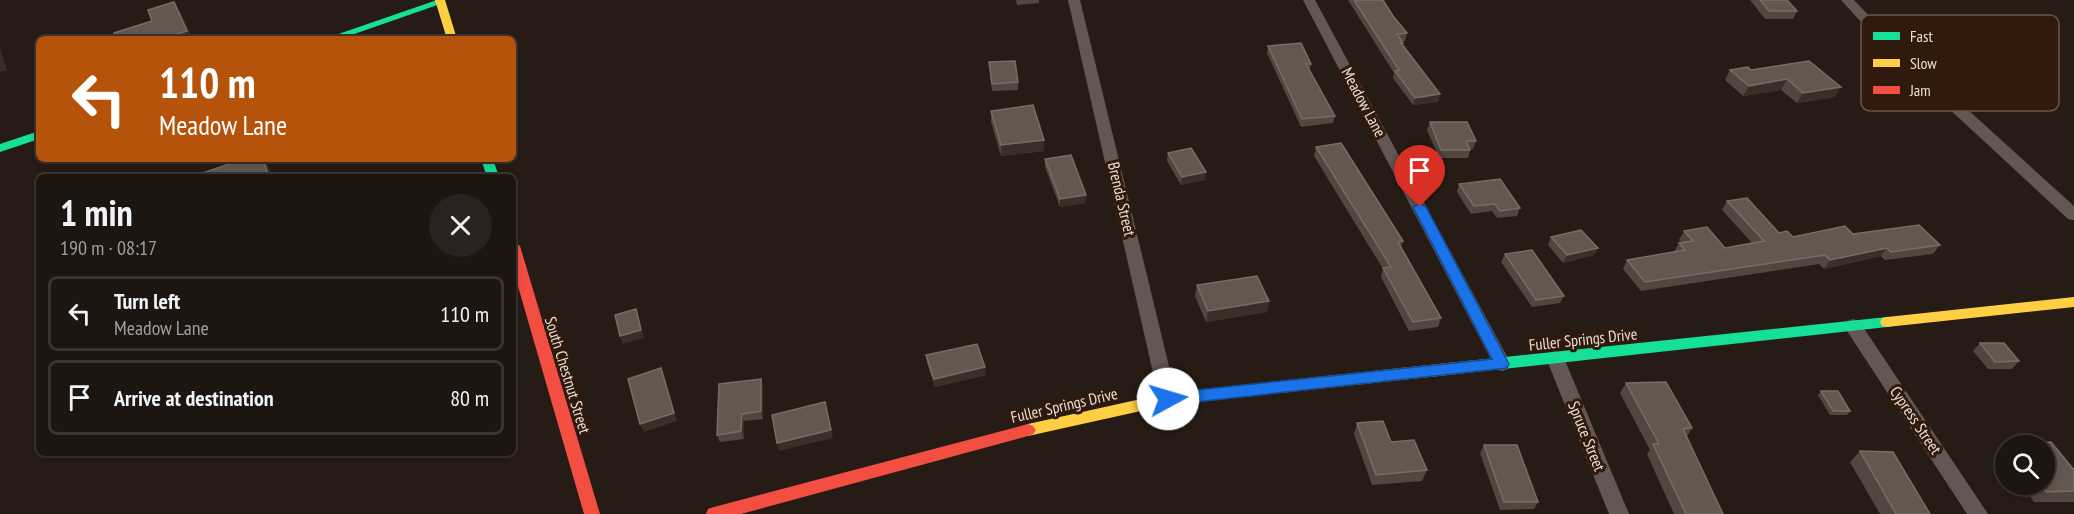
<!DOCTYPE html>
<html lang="en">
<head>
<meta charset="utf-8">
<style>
	body { margin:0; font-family:"PT Sans Narrow",sans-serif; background:#2a221e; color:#f1f3f6; height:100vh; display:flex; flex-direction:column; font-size:22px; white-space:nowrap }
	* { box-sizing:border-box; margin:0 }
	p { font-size:20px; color:#a09f9f }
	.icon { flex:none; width:33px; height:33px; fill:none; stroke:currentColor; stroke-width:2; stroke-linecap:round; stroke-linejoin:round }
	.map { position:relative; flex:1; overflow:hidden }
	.panel { position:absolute; left:36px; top:174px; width:480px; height:282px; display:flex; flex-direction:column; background:#1d1510; border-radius:9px; box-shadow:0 3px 9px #0003,0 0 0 2px #3b3430 }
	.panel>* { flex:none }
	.guide { position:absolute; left:36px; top:36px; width:480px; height:126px; border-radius:9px; box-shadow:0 3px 9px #0003,0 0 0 2px #3b3430; background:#b45309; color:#fff; overflow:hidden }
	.buttons { position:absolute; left:1995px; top:435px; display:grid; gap:12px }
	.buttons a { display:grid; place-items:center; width:60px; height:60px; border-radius:50%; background:#1d1510; box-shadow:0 3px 9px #0003,0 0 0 2px #3b3430; font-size:30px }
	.pin { position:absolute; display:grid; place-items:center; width:51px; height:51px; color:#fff; margin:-62px -26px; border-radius:50% 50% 50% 0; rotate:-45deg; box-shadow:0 0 6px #0007 }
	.pin .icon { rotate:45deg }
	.me { position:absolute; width:66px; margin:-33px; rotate:84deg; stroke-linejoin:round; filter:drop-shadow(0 0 4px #0008) }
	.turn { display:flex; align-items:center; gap:21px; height:126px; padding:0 24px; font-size:27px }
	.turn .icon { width:78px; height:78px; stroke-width:2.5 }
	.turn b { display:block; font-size:42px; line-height:51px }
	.round { display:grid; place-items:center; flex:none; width:63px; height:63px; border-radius:32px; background:#2a221e }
	.head { display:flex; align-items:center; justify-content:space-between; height:102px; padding:0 24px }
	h1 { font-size:36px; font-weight:700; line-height:45px }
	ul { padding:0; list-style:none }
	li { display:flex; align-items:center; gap:18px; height:75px; margin:0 12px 9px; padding:0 12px; border:3px solid #3b3430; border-radius:9px }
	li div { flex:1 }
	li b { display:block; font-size:22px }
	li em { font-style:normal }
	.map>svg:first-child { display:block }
</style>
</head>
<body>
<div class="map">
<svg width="2074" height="514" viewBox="0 0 2074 514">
	<rect width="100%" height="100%" fill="#271c15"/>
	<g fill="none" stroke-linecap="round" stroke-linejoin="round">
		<path fill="#635756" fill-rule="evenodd" d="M1068,0H1080L1177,399L1175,404L1168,406L1161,404L1159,399Z
			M1303,0H1315L1511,364L1508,369L1502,371L1496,369Z
			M1841,0H1854L1901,49L2074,206V220L2068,219L1891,55Z
			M1853,319L1859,321L1988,514H1967L1847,331L1844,326L1847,321Z
			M1555,351L1561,353L1564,358L1629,514H1609L1546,358L1549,353Z"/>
		<path fill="#16e098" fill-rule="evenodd" d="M437,0L446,2L340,39H324Z
			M39,131V139L0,152V144Z
			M481,159H493L499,177H487Z
			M1887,317L1892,318L1894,322L1892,326L1887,327L1457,374L1452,372L1450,368L1452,364L1457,362Z"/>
		<path fill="#ffcf43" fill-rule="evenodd" d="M435,0H445L457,39H447Z
			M2074,297V307L1887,327L1882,326L1880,322L1882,318L1887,317Z
			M1457,362L1462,364L1464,368L1462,372L1457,374L1168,405L1028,436L1023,434L1020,430L1023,426L1028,424L1168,393Z"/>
		<path fill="#f24e42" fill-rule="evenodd" d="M513,241L520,246L600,514H584L513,269Z
			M1028,424L1033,426L1036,430L1033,434L1028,436L741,514H706L708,509L714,507Z"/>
	</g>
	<path fill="#514740" d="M1016,0H1039V3L1017,5Z
		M1348,0H1383L1393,16L1407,33L1405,41H1402L1403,43V45L1440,94L1438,102L1413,105L1393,78L1394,73Z
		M1750,0H1787L1797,11L1793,19H1765Z
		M1950,35L2014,58L2010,62L2015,66L2007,77L1986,79L1943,45Z
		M1268,46L1311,64L1310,70L1335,116L1333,123L1301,127L1267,53Z
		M1809,61L1835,97L1797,103L1781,90L1743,96L1725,80L1730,70H1751Z
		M989,62L1018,82V90L992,91Z
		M991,111L1044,140V151L1001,156L991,122Z
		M1430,122L1476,141L1473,149H1470V150L1468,158H1439L1427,130Z
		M1316,147L1403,241L1401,247L1441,318L1438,327L1409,331L1381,277L1383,269L1314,156Z
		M1168,153L1206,172L1205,180L1181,185L1167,161Z
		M1045,159L1086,195V203L1060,207L1045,167Z
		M1459,184L1520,208L1517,216L1497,218L1492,211L1471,214L1457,192Z
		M1727,201L1779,233L1793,237L1853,234L1940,245L1933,254L1885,260L1881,256L1824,269L1819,264L1641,291L1623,269L1627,260L1674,252L1679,243H1682L1679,240L1684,231L1725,248L1752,243L1722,210Z
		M1551,237L1598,248L1594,255L1563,263L1548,245Z
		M1505,254L1564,296L1560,303L1532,307L1501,262Z
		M1197,285L1269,301L1267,312L1206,322L1195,296Z
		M1980,343L2019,361L2012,369H1988L1973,351Z
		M926,355L986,375L935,387L927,363Z
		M761,379L763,387V419L744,421V439L720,442L717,435Z
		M1626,383L1692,428L1687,436L1723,514H1674L1647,454L1650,450L1620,393Z
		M1821,391L1850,411L1847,415H1830L1818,395Z
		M1357,423L1391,442L1427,470L1422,481L1372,485L1354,434Z
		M2051,442L2074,470V502H2034L2021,484H2044V446H2006L2009,443Z
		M1484,445L1538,502L1534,509L1500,510L1480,453Z
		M2006,446V464L1998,454Z
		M1860,451L1930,514H1880L1850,462Z"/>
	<path fill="#392f28" d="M174,2L181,13L193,39H162Z
		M0,48L7,70L0,72Z
		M1787,79L1781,90L1743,96L1749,86Z
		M1841,87L1835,97L1797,103L1803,93Z
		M1440,94L1438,102L1413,105L1415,98Z
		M1044,140V151L1001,156V145Z
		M263,159H265L268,165L273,177H269Z
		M1206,172L1205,180L1181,185L1182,177Z
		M1086,195V203L1060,207V199Z
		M1598,248L1594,255L1563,263L1567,255Z
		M1887,248L1881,256L1824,269L1830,260Z
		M1269,301L1267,312L1206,322L1208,311Z
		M636,309L639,317L644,338L623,344L620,336Z
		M985,367L986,375L935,387L934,379Z
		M661,368L677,421L644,432L640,424Z
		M761,379L763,387V419L761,411Z
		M742,414L744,421V439L741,431Z
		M831,430L833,438L779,451L777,443Z"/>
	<path fill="#625850" stroke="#776d65" stroke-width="1.5" d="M1354,0H1383L1393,16L1407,33L1397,34L1403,43H1401L1440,94L1415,98L1395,71L1399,70Z
		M1760,0H1787L1797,11H1769Z
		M174,2L187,31L162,39H116L114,33L152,21L148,10Z
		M1301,43L1311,64H1306L1335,116L1302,119L1268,46Z
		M1015,61L1018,82L992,84L989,62Z
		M1809,61L1841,87L1803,93L1787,79L1749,86L1730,70L1748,67L1751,70Z
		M1033,105L1044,140L1001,145L991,111Z
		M1430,122H1467L1476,141H1466L1470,150H1441Z
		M1341,143L1403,241L1398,242L1441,318L1413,322L1383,268L1391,267L1316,147Z
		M1191,148L1206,172L1182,177L1168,153Z
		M1071,155L1086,195L1060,199L1045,159Z
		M244,159H263L269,177H191Z
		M1500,179L1520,208L1500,211L1495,204L1474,206L1459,184Z
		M1747,198L1779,233L1787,231L1793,237L1845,226L1853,234L1919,225L1940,245L1891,252L1887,248L1830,260L1825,255L1645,282L1627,260L1685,250L1679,243L1693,241L1684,231L1707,227L1725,248L1764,241L1727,201Z
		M1581,230L1598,248L1567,255L1551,237Z
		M1532,250L1564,296L1536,300L1505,254Z
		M1257,276L1269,301L1208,311L1197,285Z
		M636,309L641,330L620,336L615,315Z
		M1980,343H2004L2019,361L1995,362Z
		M977,344L985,367L934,379L926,355Z
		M661,368L674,413L640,424L628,379Z
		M761,379V411L742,414L741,431L717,435L719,384Z
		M1666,382L1692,428L1683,429L1723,514H1686L1653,444H1659L1626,383Z
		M1821,391H1838L1850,411H1833Z
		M825,402L831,430L777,443L772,415Z
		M1383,421L1391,442L1414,440L1427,470L1376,475L1357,423Z
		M2051,442L2074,470V491L2046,492L2041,484H2044V446H2011L2009,443Z
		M1484,445H1517L1538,502H1504Z
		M1860,451L1893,452L1930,514H1896Z"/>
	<path fill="#1a73e8" stroke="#114b97" stroke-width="1.5" d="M1420,203L1426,207L1509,364L1507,368L1168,405L1163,403L1160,399L1163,394L1168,393L1492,359L1413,207Z"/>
	<g text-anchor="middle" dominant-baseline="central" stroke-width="6" stroke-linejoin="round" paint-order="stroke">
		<g font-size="16" fill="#eddfd6" stroke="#2f1a0d">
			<text transform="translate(1364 102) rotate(62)">Meadow Lane</text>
			<text transform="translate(1122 199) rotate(77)">Brenda Street</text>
			<text transform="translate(1583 339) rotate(-6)">Fuller Springs Drive</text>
			<text transform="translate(568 375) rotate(73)">South Chestnut Street</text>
			<text transform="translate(1064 405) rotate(-13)">Fuller Springs Drive</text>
			<text transform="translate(1916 420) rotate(56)">Cypress Street</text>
			<text transform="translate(1587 436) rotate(68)">Spruce Street</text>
		</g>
	</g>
	<rect x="1861" y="15" width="198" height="96" rx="9" fill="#2f1a0d" stroke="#685549" stroke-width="1.5"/>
	<rect x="1873" y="32" width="27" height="8" fill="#16e098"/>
	<rect x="1873" y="59" width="27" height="8" fill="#ffcf43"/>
	<rect x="1873" y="86" width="27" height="8" fill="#f24e42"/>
	<g font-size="16" fill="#eddfd6">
		<text x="1910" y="42">Fast</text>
		<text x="1910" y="69">Slow</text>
		<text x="1910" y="96">Jam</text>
	</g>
</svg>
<div class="buttons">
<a><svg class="icon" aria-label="search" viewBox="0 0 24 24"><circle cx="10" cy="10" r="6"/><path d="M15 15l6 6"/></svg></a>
</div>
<div class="pin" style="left:1420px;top:207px;background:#d93025"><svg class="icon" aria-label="arrive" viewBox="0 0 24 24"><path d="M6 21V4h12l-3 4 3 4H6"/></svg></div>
<svg class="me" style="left:1168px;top:399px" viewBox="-20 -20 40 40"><circle r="19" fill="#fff"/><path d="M0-13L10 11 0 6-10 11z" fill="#1a73e8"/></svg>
<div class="guide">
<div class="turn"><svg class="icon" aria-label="left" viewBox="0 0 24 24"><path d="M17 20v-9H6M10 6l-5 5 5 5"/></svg><div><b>110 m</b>Meadow Lane</div></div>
</div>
<section class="panel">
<div class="head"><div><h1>1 min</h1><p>190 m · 08:17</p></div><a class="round"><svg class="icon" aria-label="close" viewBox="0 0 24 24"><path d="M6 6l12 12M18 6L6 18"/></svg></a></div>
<ul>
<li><svg class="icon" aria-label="left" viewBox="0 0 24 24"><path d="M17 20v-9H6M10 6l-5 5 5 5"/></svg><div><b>Turn left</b><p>Meadow Lane</p></div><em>110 m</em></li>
<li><svg class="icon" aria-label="arrive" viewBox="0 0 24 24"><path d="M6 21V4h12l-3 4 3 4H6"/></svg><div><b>Arrive at destination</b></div><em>80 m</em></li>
</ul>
</section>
</div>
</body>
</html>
